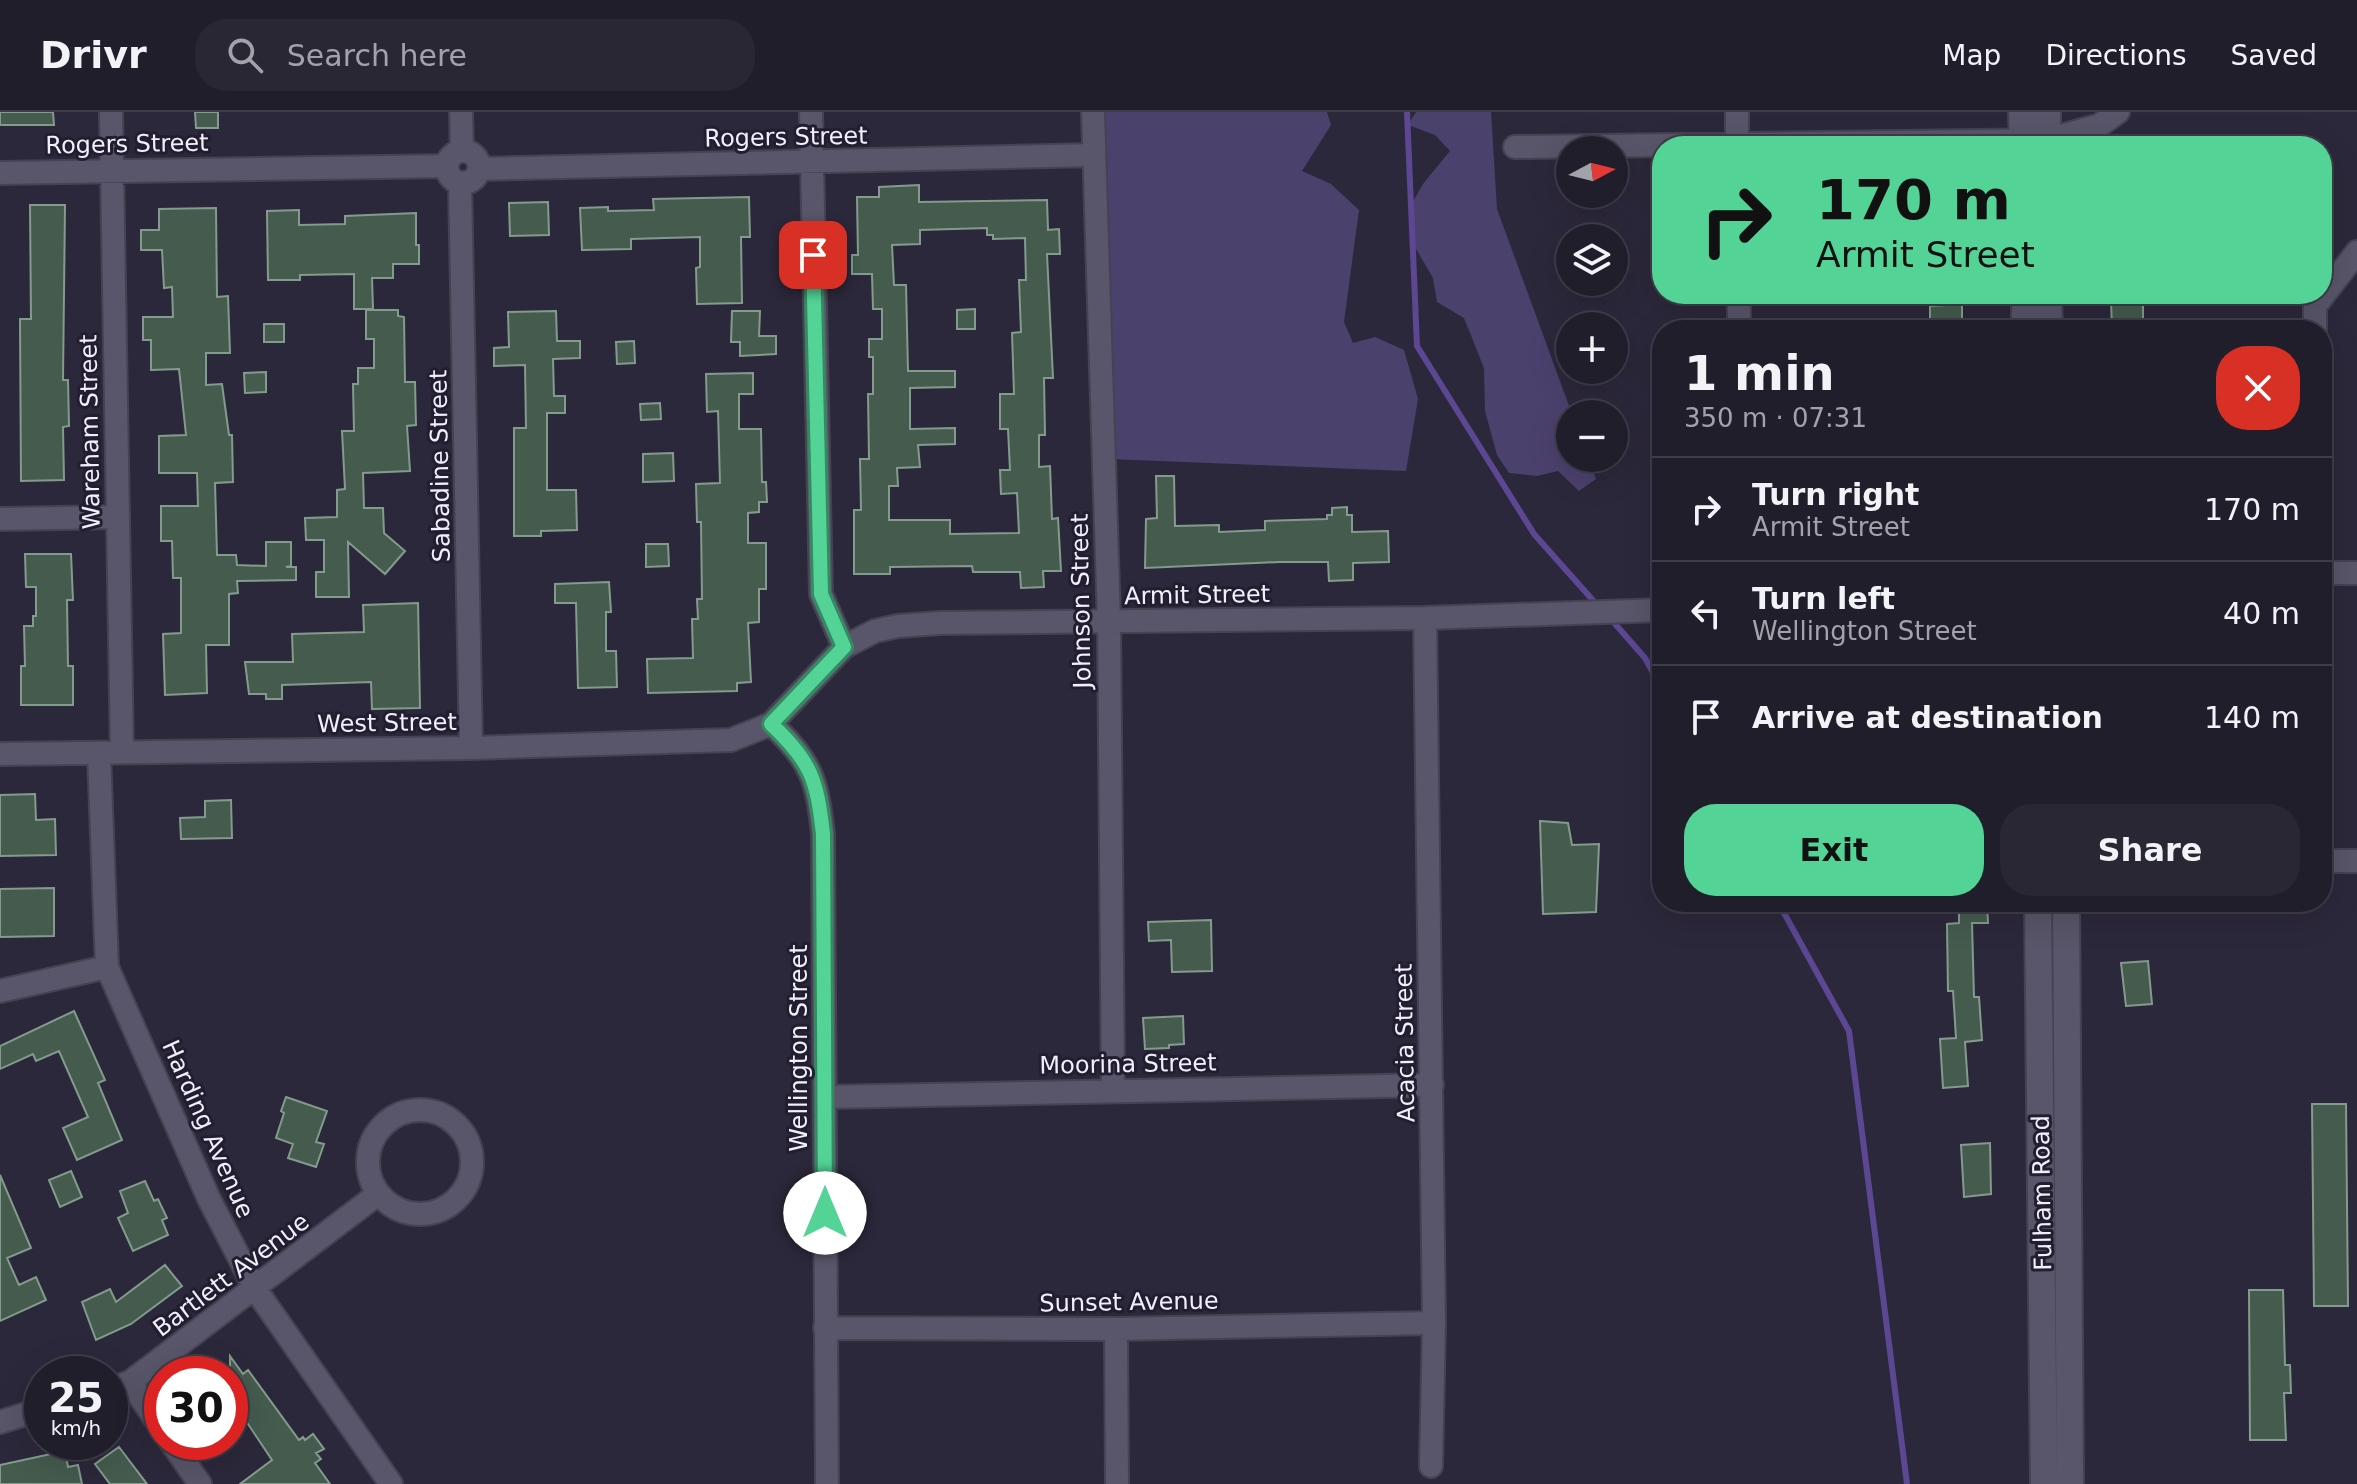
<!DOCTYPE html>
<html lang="en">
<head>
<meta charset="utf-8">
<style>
	body { margin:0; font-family:"DejaVu Sans",sans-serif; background:#292734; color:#f1f3f6; height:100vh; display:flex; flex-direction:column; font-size:30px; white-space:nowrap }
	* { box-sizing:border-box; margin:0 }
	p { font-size:26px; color:#a2a2a9 }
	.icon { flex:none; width:44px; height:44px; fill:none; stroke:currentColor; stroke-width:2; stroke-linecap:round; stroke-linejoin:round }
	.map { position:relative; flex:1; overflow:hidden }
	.panel { position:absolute; left:1652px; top:208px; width:680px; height:592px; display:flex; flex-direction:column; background:#211e2c; border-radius:32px; box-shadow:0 8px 32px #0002,0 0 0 2px #3e3c48 }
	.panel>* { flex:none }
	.banner { position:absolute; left:1652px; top:24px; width:680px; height:168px; border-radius:32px; box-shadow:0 8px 32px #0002,0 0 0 2px #3e3c48; background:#53d396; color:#111; overflow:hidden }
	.needle { width:52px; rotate:83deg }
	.controls { position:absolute; left:1556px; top:24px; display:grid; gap:16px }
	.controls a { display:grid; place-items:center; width:72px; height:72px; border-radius:50%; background:#211e2c; box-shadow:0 8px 32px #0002,0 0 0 2px #3e3c48; font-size:40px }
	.speed { position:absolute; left:24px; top:1244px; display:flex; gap:16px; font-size:40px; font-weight:700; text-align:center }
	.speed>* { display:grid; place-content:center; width:104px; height:104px; border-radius:50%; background:#211e2c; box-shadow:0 8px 32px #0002,0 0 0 2px #3e3c48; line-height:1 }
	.speed small { font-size:20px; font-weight:400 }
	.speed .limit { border:12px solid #d22; background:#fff; color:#111 }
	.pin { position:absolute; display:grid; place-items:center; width:68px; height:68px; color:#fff; margin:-34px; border-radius:16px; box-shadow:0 4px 12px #0006 }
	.me { position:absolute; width:88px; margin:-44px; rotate:0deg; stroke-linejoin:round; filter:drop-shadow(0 0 6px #0008) }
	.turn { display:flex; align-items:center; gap:28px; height:168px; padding:0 32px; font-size:36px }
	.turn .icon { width:104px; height:104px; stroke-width:2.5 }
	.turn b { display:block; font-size:56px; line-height:68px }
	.round { display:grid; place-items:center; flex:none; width:84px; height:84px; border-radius:32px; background:#292734 }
	.summary { display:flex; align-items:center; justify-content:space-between; height:136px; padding:0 32px }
	h1 { font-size:48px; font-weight:800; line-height:60px }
	.action { display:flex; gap:16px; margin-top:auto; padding:16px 32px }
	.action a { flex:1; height:92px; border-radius:32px; background:#53d396; color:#111; font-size:32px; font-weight:800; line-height:92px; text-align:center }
	.action a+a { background:#292734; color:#f1f3f6 }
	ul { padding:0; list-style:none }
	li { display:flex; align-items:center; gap:24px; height:104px; padding:0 32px; border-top:2px solid #3e3c48 }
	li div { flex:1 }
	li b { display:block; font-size:30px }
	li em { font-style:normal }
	header { display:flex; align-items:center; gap:48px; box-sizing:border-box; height:112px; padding:0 40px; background:#211e2c; border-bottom:2px solid #3e3c48 }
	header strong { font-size:38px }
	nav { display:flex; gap:44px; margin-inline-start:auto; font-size:28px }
	.search { width:560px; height:72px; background:#292734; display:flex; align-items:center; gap:20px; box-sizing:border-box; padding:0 28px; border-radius:32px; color:#a2a2a9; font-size:30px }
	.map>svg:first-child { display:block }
</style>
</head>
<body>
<header>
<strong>Drivr</strong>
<div class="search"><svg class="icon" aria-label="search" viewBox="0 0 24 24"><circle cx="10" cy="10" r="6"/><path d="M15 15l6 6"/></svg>Search here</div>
<nav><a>Map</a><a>Directions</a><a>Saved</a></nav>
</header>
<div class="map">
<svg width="2357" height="1372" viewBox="0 0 2357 1372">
	<rect width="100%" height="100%" fill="#2c283b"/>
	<path fill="#4b416d" d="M1103,0H1327L1331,13L1302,59L1331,72L1359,98L1344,210L1353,231L1375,225L1404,238L1418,287L1406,359L1109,347Z
		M1416,0H1491L1497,97L1572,302H1570V346H1588L1596,367L1579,379L1558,359L1537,364L1509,361L1497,343L1485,299L1484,256L1464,206L1437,190L1433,166L1412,130L1411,93L1423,72L1450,39L1435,23L1408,13Z"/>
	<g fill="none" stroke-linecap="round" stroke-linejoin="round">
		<path stroke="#5c4793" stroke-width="6" d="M1407,0L1417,234L1534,422L1598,494
			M1609,505L1645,546L1662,577
			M1778,790L1849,919L1907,1372"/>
	</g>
	<path fill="#455b4e" stroke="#839b8d" stroke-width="2" fill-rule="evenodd" d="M0,0H53L54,13H0Z
		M195,0H218V16H196Z
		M919,73V90L1047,88L1048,118L1059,117L1060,142H1047L1053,266H1044L1045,323H1039V355L1050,354L1052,407L1058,406L1061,459H1043L1044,475L1021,476L1020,460H973L972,454L890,455V462H854V398H861L860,347H869L868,282H873V245H869V227H882V197H873L872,162H852V143H858L857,85H879V75ZM987,116V123H993V127L1025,126L1026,168H1019L1021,220L1012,221L1014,282H1000V317H1008L1010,358H1000L1001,382L1017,381L1019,421L950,422V408H889V374H898L897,356L920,355L918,333L955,332V316L910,317V276L955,275V259H908L906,173H894L892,133L920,132V118Z
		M749,85L750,125H741L742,191L697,192L696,156L700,155V125L631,127V137L582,138L580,96L608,95V99L654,98L653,87Z
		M548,90L549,123L510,124L509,91Z
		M30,93H65L63,268H68L69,314L63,315L64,368L21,369L20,207H31Z
		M216,96L217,185L228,184L230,241H206V273L222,272L229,323H232L233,370L215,371L217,443H236L237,453L266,454V430H291V454L286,455H296V468L237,469L238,481L229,482V533H206L207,581L165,583L163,522L181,521V466H173L172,429H161V394H198L197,361H159V324L186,323L179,257L151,258V228H143V205H173L172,175L164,176L162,138H141V118H159V97Z
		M299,98V113L345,112V104L416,101V133H419V152H393V166H372L373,197H354V162L300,163V168H268L267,99Z
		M2111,188H2143V217L2112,218Z
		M1962,192V218H1930V194Z
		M975,197V217H957V198Z
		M366,198H398V204L404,205L405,270H415L416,313L407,314L410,359L363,361L364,396H383L384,421L405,439L385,462L348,430L349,485H316V460H324V428H306L305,406L337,405V378L345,377L342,319H354L353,272H358V256H374V227H366Z
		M556,199L557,229H580V246L553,247L554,284H565V301H547V378H576L577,418L541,419V424H514V316H526L525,253L494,254V236L509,235L508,200Z
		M732,199H760L759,224H776V242L740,244V230H731Z
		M264,212H284V230H264Z
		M634,229L635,251L617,252L616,230Z
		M266,260V280L245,281L244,261Z
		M753,261V282H739V317H761L762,370H766L767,390H759V400L748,401V431H766V477H759V510L748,511L751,570L737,571V579L648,581L647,547L693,546L692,507H698L697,487H702L701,410H697L696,372L720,371L718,299L707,300L706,262Z
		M660,291L661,307L641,308L640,292Z
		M673,341L674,369L643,370V342Z
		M1156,364H1174L1175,414L1219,413V420L1265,418V409L1327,407V403H1332V396L1347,395V403H1352V420L1388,419L1389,450L1353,451V468L1329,469L1328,450H1280L1145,456L1146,407L1157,406Z
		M646,432H668L669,454L646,455Z
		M25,442H71L73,488H67L68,554H73V593H21V554H25L24,514H33V504H36V475H26Z
		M609,470L611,500H606V539H616L617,575L578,576L576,491H555V472Z
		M418,491L420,596L372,597L371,570L282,573V587H266V582H249L245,550H293L292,522L364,520L363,493Z
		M35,682L36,708L55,707L56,743L0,744V683Z
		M231,688L232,726L181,727L180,706L205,705V689Z
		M1540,709L1568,711L1572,733L1599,732L1596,800L1543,802Z
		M54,776V824L0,825V777Z
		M1959,790H1987L1988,811H1972L1974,885H1979L1982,928L1965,930L1968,974L1943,976L1940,927L1956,926L1953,879H1948L1947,812L1959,811Z
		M1211,808L1212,859L1172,860L1171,828L1149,829L1148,810Z
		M2148,849L2152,892L2126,894L2121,851Z
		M74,899L105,968L98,971L122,1028L77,1048L63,1016L88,1005L59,939L36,949L33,942L0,957V934Z
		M1183,904L1184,932L1169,933V936L1145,937L1143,906Z
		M286,985L327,999L316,1030L324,1032L316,1055L288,1046L293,1032L276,1026L284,1001L281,999Z
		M2312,992H2346L2348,1194H2314Z
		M1990,1031L1991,1082L1964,1085L1961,1033Z
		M71,1059L82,1085L60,1095L49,1068Z
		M0,1063L31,1136L7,1146L19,1173L36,1165L46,1188L0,1209Z
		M145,1069L154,1089L158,1087L167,1106L162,1108L168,1123L133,1139L118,1106L128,1101L120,1079Z
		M165,1153L182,1174L131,1212L96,1228L82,1190L110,1177L116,1190Z
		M2249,1178H2283L2285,1253H2290L2291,1281H2284L2286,1328H2250Z
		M230,1244L243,1262L248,1258L299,1328L303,1325L305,1328L313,1322L324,1337L316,1341L321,1347L315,1351L330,1372H240L272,1348L230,1285Z
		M119,1335L147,1372H110L95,1352Z
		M65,1339L68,1355L78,1353L82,1372H0V1353Z"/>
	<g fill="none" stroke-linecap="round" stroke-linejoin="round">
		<defs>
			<path id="minor" d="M111,0L122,640
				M461,0L462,39
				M811,0L821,482L844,535
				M1093,0L1109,510L1113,978
				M1737,0V34
				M1515,35L2047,28L2100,13L2118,0
				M447 55a16 16 0 1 1 32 0a16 16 0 1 1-32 0Z
				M479,57L1094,43
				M0,61L447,54
				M460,71L471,636
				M1739,182V218
				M2315,218V194L2357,140
				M0,407L118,405
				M2322,461H2357
				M1425,506L1434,1211L1431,1354
				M771,612C812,649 817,669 823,722L827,1372
				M0,642L471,636L731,628L771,612L844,535L875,519L898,514L940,511L1425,506L1662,498
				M99,642L107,855L209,1087L256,1178L391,1372
				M2322,749H2357
				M0,879L107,855
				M826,985L1432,973
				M368 1050a52 52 0 1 1 104 0a52 52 0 1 1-104 0Z
				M825,1216L1116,1217L1434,1211
				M1116,1217L1117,1372
				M130,1270L162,1317
				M110,1277L130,1270L378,1082
				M0,1310L42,1297
				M171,1330L200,1372"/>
			<path id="tertiary" d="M2022,0L2023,34
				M2047,0V34
				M2025,182V218
				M2048,182L2049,218
				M2038,790L2044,1372
				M2066,790L2070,1372"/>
		</defs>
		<use href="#minor" stroke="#454251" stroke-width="26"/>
		<use href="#tertiary" stroke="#454251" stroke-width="30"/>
		<use href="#minor" stroke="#59556a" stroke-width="22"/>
		<use href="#tertiary" stroke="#59556a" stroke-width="26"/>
	</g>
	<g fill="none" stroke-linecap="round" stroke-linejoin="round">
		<defs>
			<path id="route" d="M813,143L821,482L844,535L771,612C812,650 817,669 823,722L825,1101"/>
		</defs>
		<use href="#route" stroke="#368962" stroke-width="20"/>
		<use href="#route" stroke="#53d396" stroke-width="14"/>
	</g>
	<g text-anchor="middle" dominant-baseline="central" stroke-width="6" stroke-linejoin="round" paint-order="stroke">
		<g font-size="24" fill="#f1effc" stroke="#221e30">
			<text transform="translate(786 25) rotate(-1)">Rogers Street</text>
			<text transform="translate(127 32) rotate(-1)">Rogers Street</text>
			<text transform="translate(90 320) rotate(-91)">Wareham Street</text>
			<text transform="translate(440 354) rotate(-91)">Sabadine Street</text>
			<text transform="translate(1197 483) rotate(-1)">Armit Street</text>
			<text transform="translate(1081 489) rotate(-91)">Johnson Street</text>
			<text transform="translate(387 611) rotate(-1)">West Street</text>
			<text transform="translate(1405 931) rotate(-91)">Acacia Street</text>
			<text transform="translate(799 936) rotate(-90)">Wellington Street</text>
			<text transform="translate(1128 952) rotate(-1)">Moorina Street</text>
			<text transform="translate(208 1017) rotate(66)">Harding Avenue</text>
			<text transform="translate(2042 1081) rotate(-91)">Fulham Road</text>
			<text transform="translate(231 1163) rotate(-37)">Bartlett Avenue</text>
			<text transform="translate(1129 1190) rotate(-1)">Sunset Avenue</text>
		</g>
	</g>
</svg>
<div class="controls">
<a><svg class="needle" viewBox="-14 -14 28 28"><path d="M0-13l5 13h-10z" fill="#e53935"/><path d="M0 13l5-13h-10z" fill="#a2a2a9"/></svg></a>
<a><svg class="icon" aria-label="layers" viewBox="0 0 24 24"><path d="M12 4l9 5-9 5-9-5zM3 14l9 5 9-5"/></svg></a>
<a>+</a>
<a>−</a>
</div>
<div class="speed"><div>25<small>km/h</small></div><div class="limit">30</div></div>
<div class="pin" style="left:813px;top:143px;background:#d93025"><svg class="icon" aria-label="arrive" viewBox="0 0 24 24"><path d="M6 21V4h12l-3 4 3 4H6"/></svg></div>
<svg class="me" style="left:825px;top:1101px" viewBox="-20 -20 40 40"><circle r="19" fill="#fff"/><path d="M0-13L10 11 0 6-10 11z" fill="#53d396"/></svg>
<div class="banner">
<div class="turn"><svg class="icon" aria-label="right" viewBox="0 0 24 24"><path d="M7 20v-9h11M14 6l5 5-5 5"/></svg><div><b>170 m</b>Armit Street</div></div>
</div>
<section class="panel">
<div class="summary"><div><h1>1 min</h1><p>350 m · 07:31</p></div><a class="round" style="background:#d93025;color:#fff"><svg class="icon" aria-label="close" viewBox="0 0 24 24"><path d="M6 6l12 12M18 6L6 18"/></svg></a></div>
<ul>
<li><svg class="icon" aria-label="right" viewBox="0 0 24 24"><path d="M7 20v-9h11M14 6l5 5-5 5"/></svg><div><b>Turn right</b><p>Armit Street</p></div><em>170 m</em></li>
<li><svg class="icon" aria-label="left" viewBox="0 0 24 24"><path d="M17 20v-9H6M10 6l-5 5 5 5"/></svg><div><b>Turn left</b><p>Wellington Street</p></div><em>40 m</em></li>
<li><svg class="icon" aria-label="arrive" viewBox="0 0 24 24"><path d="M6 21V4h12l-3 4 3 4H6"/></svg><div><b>Arrive at destination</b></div><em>140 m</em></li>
</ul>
<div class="action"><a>Exit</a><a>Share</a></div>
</section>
</div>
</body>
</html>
